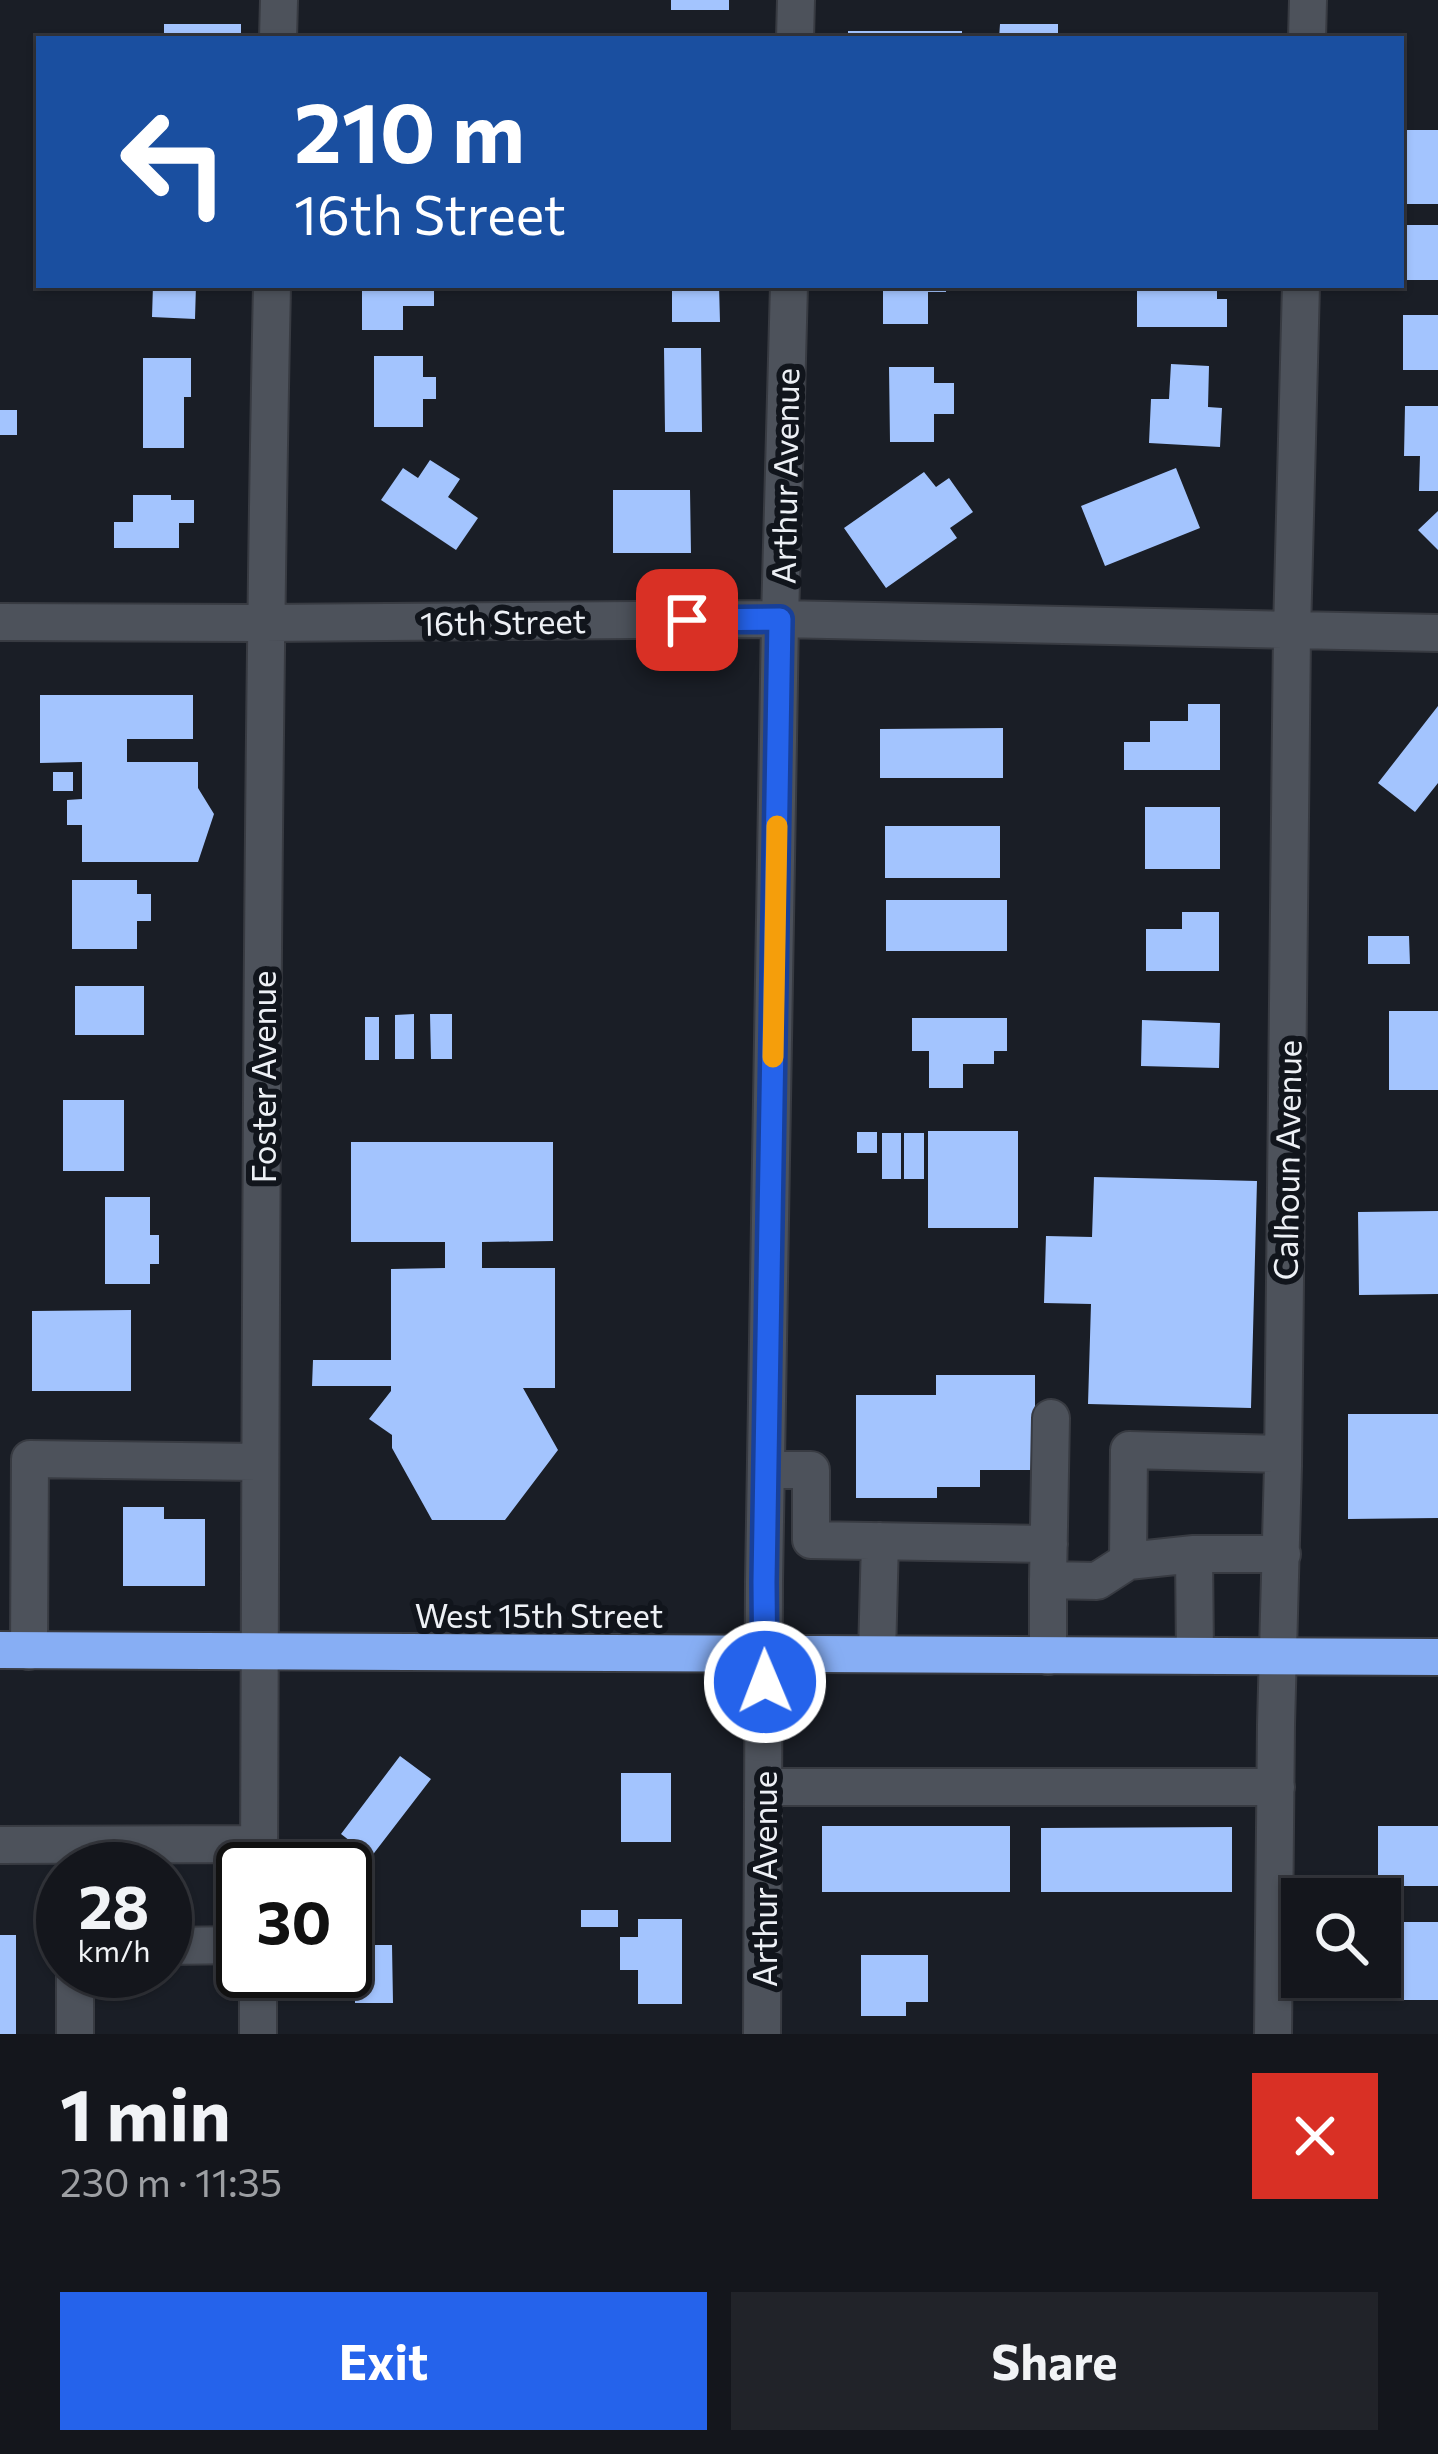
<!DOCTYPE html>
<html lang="en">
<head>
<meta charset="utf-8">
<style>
	body { margin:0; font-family:Commissioner,sans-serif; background:#212329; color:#f1f3f6; height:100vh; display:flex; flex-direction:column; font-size:45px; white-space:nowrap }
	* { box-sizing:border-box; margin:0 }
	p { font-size:39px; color:#9d9fa3 }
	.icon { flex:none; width:66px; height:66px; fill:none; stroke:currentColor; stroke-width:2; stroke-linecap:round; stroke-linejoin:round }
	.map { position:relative; height:2034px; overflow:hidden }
	.side { display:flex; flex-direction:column; background:#14161c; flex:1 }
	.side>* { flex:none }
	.top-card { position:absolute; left:36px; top:36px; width:1368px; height:252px; border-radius:0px; box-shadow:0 3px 9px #0004,0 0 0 3px #33353b; background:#1a4fa0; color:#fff; overflow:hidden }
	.fabs { position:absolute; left:1281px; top:1878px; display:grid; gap:24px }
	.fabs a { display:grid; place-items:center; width:120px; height:120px; border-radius:0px; background:#14161c; box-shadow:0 3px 9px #0004,0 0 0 3px #33353b; font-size:60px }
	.speed { position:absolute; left:36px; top:1842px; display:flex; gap:24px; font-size:60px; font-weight:700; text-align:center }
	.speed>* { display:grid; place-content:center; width:156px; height:156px; border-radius:50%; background:#14161c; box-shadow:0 3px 9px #0004,0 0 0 3px #33353b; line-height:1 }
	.speed small { font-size:30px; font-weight:400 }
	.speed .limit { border:6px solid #111; border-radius:18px; background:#fff; color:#111 }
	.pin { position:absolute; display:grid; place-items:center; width:102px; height:102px; color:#fff; margin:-51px; border-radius:24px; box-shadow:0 6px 18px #0006 }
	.me { position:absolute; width:132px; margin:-66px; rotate:359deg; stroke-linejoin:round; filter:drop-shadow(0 0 9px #0008) }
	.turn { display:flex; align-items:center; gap:42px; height:252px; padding:0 60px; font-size:54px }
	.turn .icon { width:156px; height:156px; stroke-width:2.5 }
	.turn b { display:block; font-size:84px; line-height:102px }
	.round { display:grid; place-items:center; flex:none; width:126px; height:126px; border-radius:0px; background:#212329 }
	.headline { display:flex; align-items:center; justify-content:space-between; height:204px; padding:0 60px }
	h1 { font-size:72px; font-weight:700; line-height:90px }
	.button { display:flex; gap:24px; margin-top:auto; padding:24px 60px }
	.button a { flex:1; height:138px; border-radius:0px; background:#2563eb; color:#fff; font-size:48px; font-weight:700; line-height:138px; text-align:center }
	.button a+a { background:#212329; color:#f1f3f6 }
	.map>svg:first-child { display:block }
</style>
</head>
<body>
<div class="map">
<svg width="1438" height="2034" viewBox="0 0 1438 2034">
	<rect width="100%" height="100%" fill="#1a1e26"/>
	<path fill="#a3c4fe" d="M671,0H729V10H671Z
		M164,24H241V39H164Z
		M1000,24H1058V39H999Z
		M848,31H962V39H848Z
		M1401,130H1438V204H1401Z
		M1401,225H1438V280H1401Z
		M153,285H196L195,319L152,317Z
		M362,285H434V306H403V330H362Z
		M672,285H719L720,322H672Z
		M883,285H946V292H928V324H883Z
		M1137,285H1217V299H1227V327H1137Z
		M1403,315H1438V370H1403Z
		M664,348H701L702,432H665Z
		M374,356H423V377H436V399H423V427H374Z
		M143,358H191V397H184V448H143Z
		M1171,364L1209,366L1208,407L1222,408L1220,447L1149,443L1151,399H1169Z
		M889,367H934V383H954V414H934V442H890Z
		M1405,406H1438V491H1419L1420,456H1404Z
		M0,410H17V435H0Z
		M430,460L460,479L448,497L478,518L456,550L381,500L403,468L418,478Z
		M1176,468L1200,528L1105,566L1081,506Z
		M924,472L936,487L949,478L973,512L950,528L957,538L886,588L844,528Z
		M613,490H690L691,553H613Z
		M133,495H171V500H194V523H179V548H114V522H133Z
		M1438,511V550L1418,530Z
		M40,695H193V739H127V762H198V788L214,814L198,862H82V825H67V800L82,799V762L40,763Z
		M1188,704H1220V770H1124V742H1150V721H1188Z
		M1438,706V783L1415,812L1378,783Z
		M1003,728V778H880V729Z
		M53,772H73V791H53Z
		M1145,807H1220V869H1145Z
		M885,826H1000V878H885Z
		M72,880H137V894H151V921H137V949H72Z
		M886,900H1007V951H886Z
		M1182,912H1219V971H1146V929H1182Z
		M1368,936H1409L1410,964H1368Z
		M75,986H144V1035H75Z
		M1389,1011H1438V1090H1389Z
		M414,1014V1059H395V1015Z
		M430,1014H452V1059H431Z
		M365,1017H379V1060H365Z
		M912,1018H1007V1051H994V1064H963V1088H929V1051H912Z
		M1142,1020L1220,1023L1219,1068L1141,1066Z
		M63,1100H124V1171H63Z
		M928,1131H1018V1228H928Z
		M857,1132H877V1153H857Z
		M882,1133H901V1179H882Z
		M904,1133H924V1179H904Z
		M351,1142H553V1241L482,1242V1268H555V1388H523L558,1450L505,1520H432L392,1448V1435L369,1419L391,1391V1386H312L313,1360H391V1269L445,1268V1242H351Z
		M1094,1177L1257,1181L1251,1408L1088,1404L1091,1304L1044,1303L1046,1236L1092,1237Z
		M105,1197H150V1235H159V1264H150V1284H105Z
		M1438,1211V1294L1359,1295L1358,1212Z
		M131,1310V1391H32V1311Z
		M936,1375H1035V1470H980V1487H937V1498H856V1395H936Z
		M1348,1414H1438V1518L1348,1519Z
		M123,1507H164V1519H205V1586H123Z
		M400,1756L431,1779L371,1857L341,1834Z
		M621,1773H671V1842H621Z
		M822,1826H1010V1892H822Z
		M1378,1826H1438V1886H1378Z
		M1232,1827V1892H1041V1828Z
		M581,1910H618V1927H581Z
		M638,1919H682V2004H638V1970H620V1937H638Z
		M1380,1922H1438V2000H1354V1977H1380Z
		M0,1935H16V2034H0Z
		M354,1945H392L393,2003H355Z
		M861,1955H928V2002H906V2016H861Z"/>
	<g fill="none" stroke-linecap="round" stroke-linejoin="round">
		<defs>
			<path id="minor" d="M278,39L279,0
				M795,39L796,0
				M1307,39L1308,0
				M0,622L265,623L780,619L1438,633
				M1051,1418L1048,1580L1097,1581L1128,1561L1194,1554H1282
				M766,1470H811V1540L1049,1544
				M1194,1554L1195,1656
				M1128,1561L1129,1450L1283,1454
				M1048,1580V1656
				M29,1651L30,1459L259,1462
				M877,1654L880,1541
				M764,1787H1276
				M0,1845L259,1844
				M259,1869C261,1341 261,813 272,285
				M165,1946L243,1945
				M75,2034V1971
				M258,2034V1971
				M762,2034L764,1582L780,619L789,285
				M1273,2034L1276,1725L1283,1466L1292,632L1301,285"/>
			<path id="highway" d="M0,1650L1438,1657"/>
		</defs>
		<use href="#minor" stroke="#383b42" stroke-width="40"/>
		<use href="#highway" stroke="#383b42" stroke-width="40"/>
		<use href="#minor" stroke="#4d525b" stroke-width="36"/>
		<use href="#highway" stroke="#87aef4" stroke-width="36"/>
	</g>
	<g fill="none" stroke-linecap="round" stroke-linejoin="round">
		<defs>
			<path id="route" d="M687,620L780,619L764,1582L765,1682"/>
		</defs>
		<use href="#route" stroke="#184099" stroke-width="30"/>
		<use href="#route" stroke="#2563eb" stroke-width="21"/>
		<path stroke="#f59e0b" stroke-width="21" d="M773,1057L777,826"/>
	</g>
	<g text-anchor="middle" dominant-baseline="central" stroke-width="12" stroke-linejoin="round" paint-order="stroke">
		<g font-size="33" fill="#edf0f5" stroke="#11151c">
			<text transform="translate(784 476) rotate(-89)">Arthur Avenue</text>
			<text transform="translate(503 621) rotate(-1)">16th Street</text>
			<text transform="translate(262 1077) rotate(-90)">Foster Avenue</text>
			<text transform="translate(1286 1160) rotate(-89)">Calhoun Avenue</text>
			<text x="539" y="1614">West 15th Street</text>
			<text transform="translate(763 1879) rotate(-90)">Arthur Avenue</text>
		</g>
	</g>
</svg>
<div class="fabs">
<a><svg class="icon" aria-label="search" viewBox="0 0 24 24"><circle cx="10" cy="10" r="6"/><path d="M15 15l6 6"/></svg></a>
</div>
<div class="speed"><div>28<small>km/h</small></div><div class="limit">30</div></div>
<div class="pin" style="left:687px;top:620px;background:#d93025"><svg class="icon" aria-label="arrive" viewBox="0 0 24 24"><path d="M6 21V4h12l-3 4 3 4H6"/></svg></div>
<svg class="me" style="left:765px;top:1682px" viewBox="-20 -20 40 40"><circle r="17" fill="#2563eb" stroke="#fff" stroke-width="3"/><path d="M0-11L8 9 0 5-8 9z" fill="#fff"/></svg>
<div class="top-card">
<div class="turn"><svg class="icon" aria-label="left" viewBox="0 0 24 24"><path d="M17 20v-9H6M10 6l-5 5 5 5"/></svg><div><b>210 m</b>16th Street</div></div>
</div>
</div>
<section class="side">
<div class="headline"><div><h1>1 min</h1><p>230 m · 11:35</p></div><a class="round" style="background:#d93025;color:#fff"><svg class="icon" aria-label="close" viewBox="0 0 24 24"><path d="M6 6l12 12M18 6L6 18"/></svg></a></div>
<div class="button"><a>Exit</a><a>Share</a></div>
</section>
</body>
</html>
